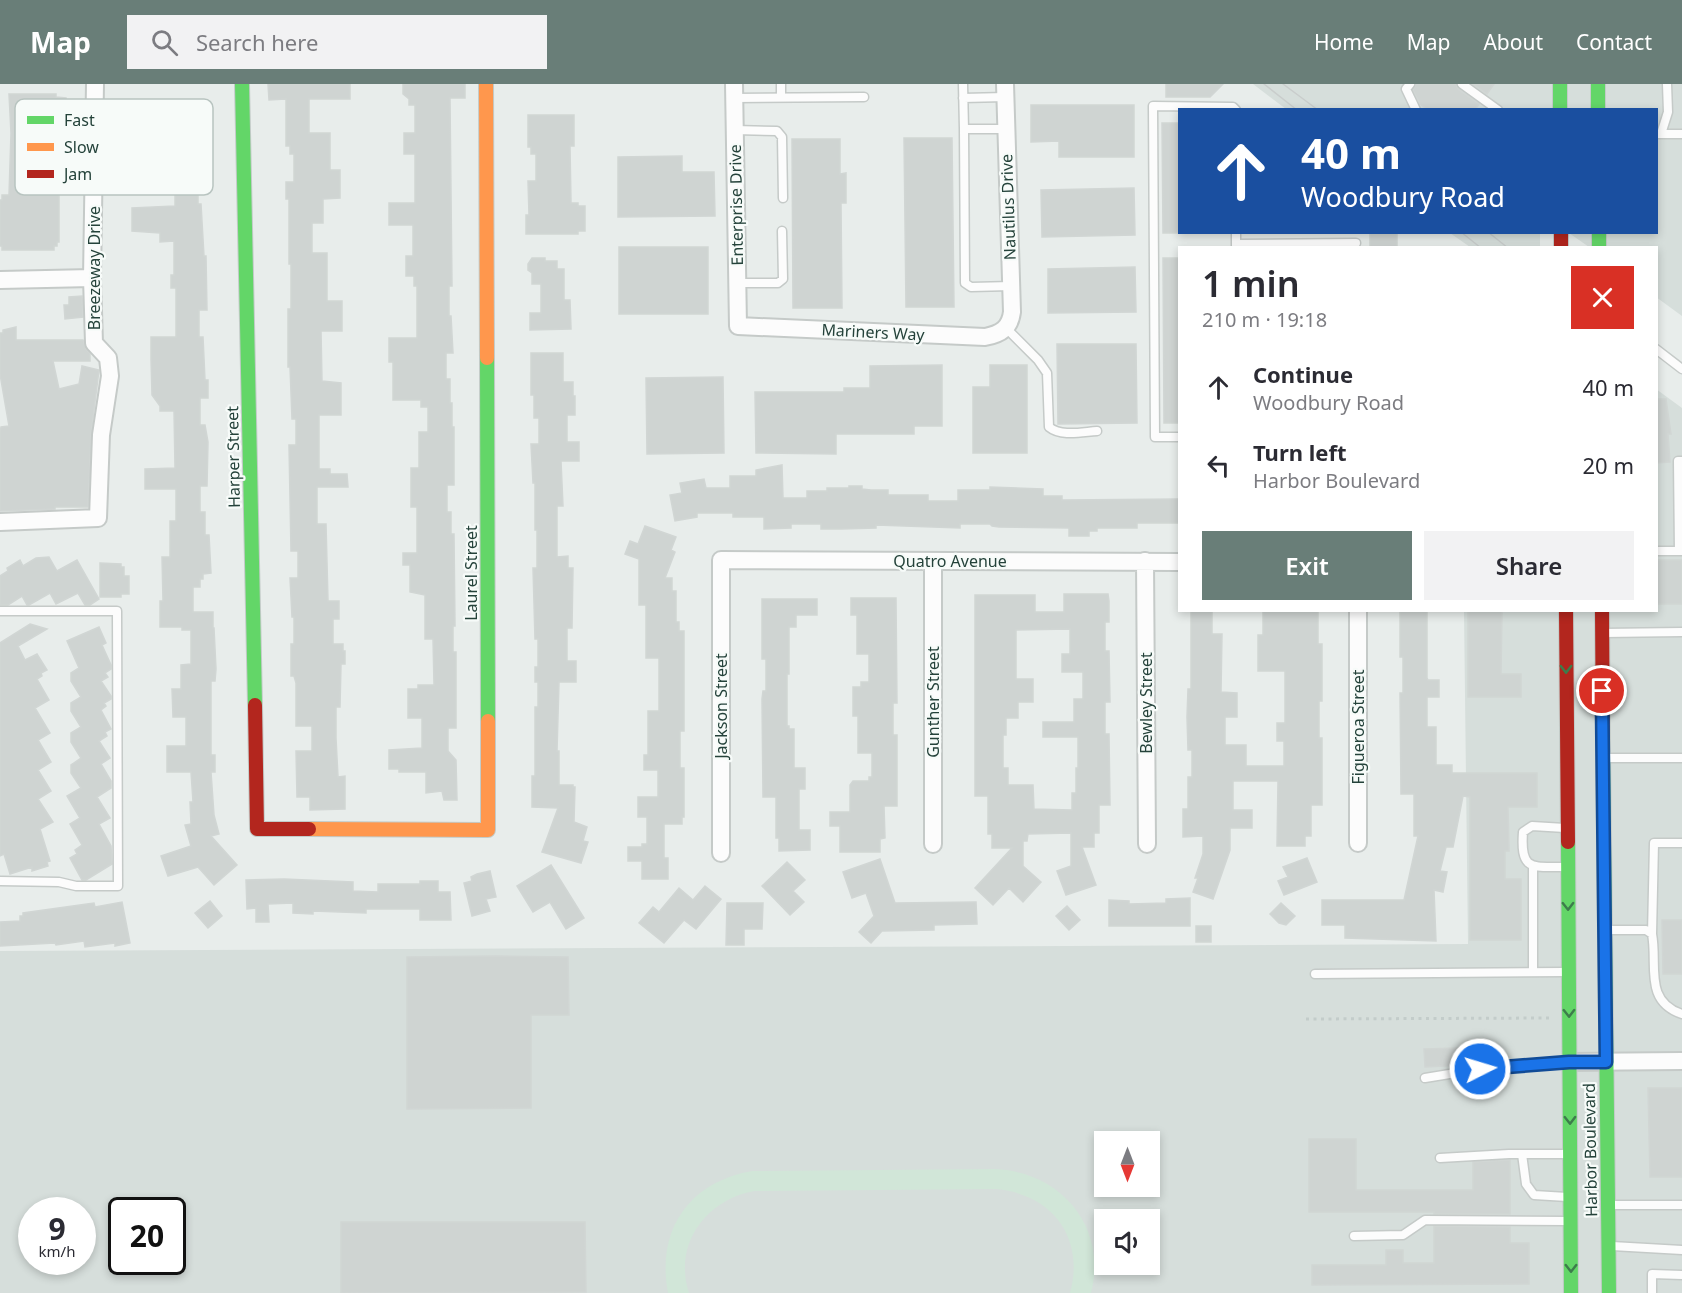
<!DOCTYPE html>
<html lang="en">
<head>
<meta charset="utf-8">
<style>
	body { margin:0; font-family:"Noto Sans",sans-serif; background:#f2f2f3; color:#2b2b33; height:100vh; display:flex; flex-direction:column; font-size:22px; white-space:nowrap }
	* { box-sizing:border-box; margin:0 }
	p { font-size:20px; color:#7c7c81 }
	.icon { flex:none; width:33px; height:33px; fill:none; stroke:currentColor; stroke-width:2; stroke-linecap:round; stroke-linejoin:round }
	.map { position:relative; flex:1; overflow:hidden }
	.details { position:absolute; left:1178px; top:162px; width:480px; height:366px; display:flex; flex-direction:column; background:#fff; border-radius:0px; box-shadow:0 3px 9px #0003 }
	.details>* { flex:none }
	.guide { position:absolute; left:1178px; top:24px; width:480px; height:126px; border-radius:0px; box-shadow:0 3px 9px #0003; background:#1a4fa0; color:#fff; overflow:hidden }
	.needle { width:39px; rotate:180deg }
	.controls { position:absolute; left:1094px; top:1047px; display:grid; gap:12px }
	.controls a { display:grid; place-items:center; width:66px; height:66px; border-radius:0px; background:#fff; box-shadow:0 3px 9px #0003; font-size:30px }
	.speed { position:absolute; left:18px; top:1113px; display:flex; gap:12px; font-size:30px; font-weight:700; text-align:center }
	.speed>* { display:grid; place-content:center; width:78px; height:78px; border-radius:50%; background:#fff; box-shadow:0 3px 9px #0003; line-height:1 }
	.speed small { font-size:15px; font-weight:400 }
	.speed .limit { border:3px solid #111; border-radius:9px; background:#fff; color:#111 }
	.pin { position:absolute; display:grid; place-items:center; width:51px; height:51px; color:#fff; margin:-26px; border:3px solid #fff; border-radius:50%; box-shadow:0 2px 6px #0007 }
	.me { position:absolute; width:66px; margin:-33px; rotate:85deg; stroke-linejoin:round; filter:drop-shadow(0 0 4px #0008) }
	.turn { display:flex; align-items:center; gap:21px; height:126px; padding:0 24px; font-size:27px }
	.turn .icon { width:78px; height:78px; stroke-width:2.5 }
	.turn b { display:block; font-size:42px; line-height:51px }
	.round { display:grid; place-items:center; flex:none; width:63px; height:63px; border-radius:0px; background:#f2f2f3 }
	.overview { display:flex; align-items:center; justify-content:space-between; height:102px; padding:0 24px }
	h1 { font-size:36px; font-weight:600; line-height:45px }
	.cta { display:flex; gap:12px; margin-top:auto; padding:12px 24px }
	.cta a { flex:1; height:69px; border-radius:0px; background:#697e78; color:#fff; font-size:24px; font-weight:600; line-height:69px; text-align:center }
	.cta a+a { background:#f2f2f3; color:#2b2b33 }
	ul { padding:0; list-style:none }
	li { display:flex; align-items:center; gap:18px; height:78px; padding:0 24px }
	li div { flex:1 }
	li b { display:block; font-size:22px }
	li em { font-style:normal }
	header { display:flex; align-items:center; gap:36px; box-sizing:border-box; height:84px; padding:0 30px; background:#697e78; color:#fff }
	header strong { font-size:28px }
	nav { display:flex; gap:33px; margin-inline-start:auto; font-size:21px }
	.search { width:420px; height:54px; background:#f2f2f3; display:flex; align-items:center; gap:15px; box-sizing:border-box; padding:0 21px; border-radius:0px; color:#7c7c81; font-size:22px }
	.map>svg:first-child { display:block }
</style>
</head>
<body>
<header>
<strong>Map</strong>
<div class="search"><svg class="icon" aria-label="search" viewBox="0 0 24 24"><circle cx="10" cy="10" r="6"/><path d="M15 15l6 6"/></svg>Search here</div>
<nav><a>Home</a><a>Map</a><a>About</a><a>Contact</a></nav>
</header>
<div class="map">
<svg width="1682" height="1209" viewBox="0 0 1682 1209">
	<rect width="100%" height="100%" fill="#e8edeb"/>
	<path fill="#d6dedb" fill-rule="evenodd" d="M1253,0H1682V232L1656,213V164L1589,163L1569,149L1656,148V26L1286,25Z
		M1450,149H1540V163H1470Z
		M1656,305L1682,324V1209H0V867L1468,860L1464,527L1656,526ZM1104,1058H1149V1102H1104ZM32,1126H82V1178H32ZM122,1126H172V1178H122ZM1104,1136H1149V1180H1104Z"/>
	<path fill="#d1e6d8" d="M995,1085C1061,1088 1108,1143 1091,1209H1070C1085,1154 1053,1111 997,1105L754,1107C706,1116 673,1160 689,1209H668C656,1146 689,1098 752,1087Z"/>
	<path fill="#cfd4d2" stroke="#d1d6d4" stroke-width="1.5" fill-rule="evenodd" d="M268,0H350V15H309V49H330V86H340V114L323,115V139H312V169H327V217H342V247H321L322,297L341,299V331H319V385H330V390H347L348,403H317V440H326L328,517H339V535H333V560H343V567H345V580H341L340,623H336V654L338,693L345,692V725L310,726V713H297L296,667H312V642H296V599L294,592H291V560H294V533H292L290,494H298V467H291L289,361H296V335H292L290,283H288V225H291V180H289V115H286V98H294V70H290V62H286V15L269,16Z
		M403,0H465V14H450L452,202H449V232H451L453,269H446V295H450V319H452V343H454V401H447V428H451V450H454L455,542H453V568H456V644H448V667L456,676L457,716H444L442,707L426,709V688H399V685H389V666L422,664V634H408V605H418V601H434L433,555H425V511L410,508V481H403V469H417V423H411V384H419V348H428V323H421V316H393V278H389V254H417V202H414V192H406V172H413V141H389V119H415V70H404V49H415V21H409V15L403,10Z
		M1166,0H1223L1210,13H1166Z
		M1416,0H1456L1458,5L1479,20L1475,26H1428L1420,20L1413,6Z
		M1473,0H1494L1487,10Z
		M9,10H56V13L66,14V90H62V96H59V158H57V162H54V166H2V162H0V116H2V111H9L11,49Z
		M1031,21H1134V73H1059V57L1031,58Z
		M528,31H574V62H570L571,119H578V122H585V147H578V150H526V131H529L528,97H536V70H531V63H528Z
		M167,33H201V55H204L205,76V94H198V120H201L204,172H206L207,226H199V253H203L205,296H208V314H200V341H205L208,358L207,402H200V428H205V451H209L211,489L203,490V495H200V503H193V528H213V544H214L216,585L215,597H211V671H215V688H211L214,731L219,750L211,752L237,781L214,801L198,783L168,792L161,772L191,762L185,741L191,740L190,718H193L191,688H167V662H186V633H173L172,605H181V581L191,580V546H182V543H160V517H163L162,473H170V437H176V405H145V385L175,384L174,327H160V322L152,311L151,275V253H176V204H171V191H174V157L160,158V149L132,147V124L175,122V69H167Z
		M1162,39H1179V149H1163Z
		M904,54H952L954,223H906Z
		M792,55H840V90L846,89V119H841L842,224H793Z
		M682,72V88H714L715,132L618,133V73Z
		M1134,104L1135,151L1042,153L1041,106Z
		M1370,148H1397V164H1370Z
		M619,163H708V230H619Z
		M532,174H545V177H557V185H564V216H570L571,245L530,246V229H541V200H532V189L528,186V180Z
		M1163,174H1179V339H1164Z
		M1135,183L1136,228L1048,229V185Z
		M82,212L83,233L65,235L64,221H69V213Z
		M16,243V256H83L86,265L90,270V277H53L59,305L79,300L82,282L99,286L91,350L88,423H55V425L0,427V348L1,343L9,342L0,290V249H3V246Z
		M1057,260H1136L1137,339L1058,340Z
		M531,269H563V298H573V312H575V331H567V358H579V377H561L563,422H557V473L568,472V484H573L572,544H567V577H576V598H559L557,667H559V701H573V703H575L574,738L587,743L583,757L588,758L581,779L542,768L558,724L532,723V692H535V623H538V598H535V583H538V555H535L533,484H537V446H535V399H533L531,360H539V334H534V311H531Z
		M942,281V342H914V350H836V370L756,369L755,308H844V304H870V282Z
		M990,281H1027V369H973V303H990Z
		M723,293L724,369L647,370L646,294Z
		M1656,315H1666L1671,350H1668L1670,378L1656,379Z
		M782,381L783,414H807V407H827V404H849V402H862V405L871,406H888V411H928V417H958V406H990V403L1043,405V412H1062V416L1179,415V439H1137V444H1097V447H1089V452H1069V444L999,443L992,442L990,440H960V444L876,441V444L841,445H821V440H791V444L764,445V433H733V429H697V433L675,437L670,411L682,409L680,399L704,395L706,404H730V392H756V386Z
		M645,442L676,453L671,466L675,468L665,494H672V507H676V538H679V547H684V647H680V684H684V733H682V740H664V774H668V795H642V777H628V763H642V760H647V733H638V713H658V686H644V671H648V627H659V574H646V521H639V475L625,470L630,457L638,460Z
		M49,473L57,487L77,476L99,515L90,521H85L78,509L56,520L50,509L29,521H27L22,512L8,521H0V492L8,487L7,484L20,476L23,482L36,474Z
		M1656,476H1682V520H1656Z
		M100,479L121,480V483H124V492H129V510H121V513H100Z
		M1064,510H1108L1109,517V538H1105V567H1109L1110,618H1105V650H1109L1110,721H1099V749H1094V763H1082L1096,801L1066,811L1057,787L1071,782V749L1028,750L1027,757H1023V782L1041,798L1023,818L1009,804L993,821L975,804L1012,764H992V750H988V712H975V511H1035V528H1064ZM1070,545V570H1062V588H1083V615H1074V638H1043V653H1078V684H1076V709H1072V726L1034,725L1033,701H1008V684H1003V651H1006V634H1018V618H1033V595H1016V546Z
		M851,514H896L897,619H893V651H897V722H884L885,754L880,755V768H840V742H830V728H850V701L853,697H869V693H872V669H858V632H853V603H861V598H869V570H857V531H851Z
		M762,515H817V531H796V543H789V590H787V642H789V645H794V684H805V705H799V746H810V766L779,767V754H776V713H763L762,615L763,607H766V575H762Z
		M1191,526H1212V550H1222L1221,608L1237,609V633H1225V661H1246V682H1284V657H1277V639H1285V587H1258V551H1263V526H1318V560H1322V617H1319V654H1322V721H1311V752H1305V762H1277L1278,697H1233V726H1252V744H1230V766L1213,815L1193,808L1198,794H1195L1203,770V752L1183,753V725H1188V693H1192V666H1188L1187,633L1188,605H1191Z
		M1400,526H1427V594L1428,596H1439V613H1427V643H1436V681H1452V689H1537V723H1508L1509,767H1505V795H1521V856H1470V713L1463,712L1453,763H1446L1440,787L1447,788L1443,808L1434,806L1436,857L1345,854V841H1322V816H1404L1418,752H1414V710H1401L1400,609H1403V573H1400Z
		M1468,526H1501L1502,529L1501,590H1521V613H1468Z
		M30,540L47,545L18,562L25,576L37,570L47,586L41,589L42,592L37,595L49,616L35,624L50,649L38,656L51,678L38,686L51,707L38,715L53,738L40,745L50,777L47,778L48,782L32,787V783L10,790L4,770L0,772V559Z
		M99,543L106,559L102,561L111,581V585L105,589L108,593L101,597L111,612V615L104,619L106,622L101,626L111,645L105,648L107,652L99,657L110,674L101,680L111,697V704L97,713L110,734L99,740L111,762L112,780L86,796H82L70,774L77,770L75,766L82,761L70,740L80,734L67,712L81,704L71,689V681L81,674L71,658V649L81,643L71,627V619L81,613L71,597V589L79,584L67,557Z
		M1307,774L1317,798L1284,811L1278,797L1288,793L1283,783Z
		M880,775L895,819L976,818L977,840L934,841V846L882,847L871,859L859,848L874,832L866,809L852,814L843,788Z
		M787,778L805,796L793,807L804,818L790,831L762,802Z
		M551,781L584,834L566,845L550,818L533,828L517,802Z
		M490,787L496,813L486,815L490,827L472,832L464,799L472,797L471,793L477,790Z
		M284,795L353,798V807L378,808V800H420V797H438V808H450L451,836H420V825H366V829L313,827V830L293,829V819L268,820L269,838H256V824L247,825L246,796Z
		M705,802L721,815L696,845L684,836L664,859L639,839L653,823L659,828L679,804L693,816Z
		M1190,814V842H1109V816L1129,817V820L1166,819V815Z
		M210,817L222,832L208,844L195,829Z
		M122,818L130,859L115,862V859L85,863L84,857L56,861L55,859L0,862V838L20,837V832H23V829L87,820L94,819L95,823Z
		M727,819H763L762,845H744V861H726Z
		M1281,819L1295,832L1286,841L1279,839L1270,830Z
		M1067,822L1080,836L1069,846L1056,832Z
		M1662,836H1682V890H1663Z
		M1196,842H1211V858H1196Z
		M497,872L568,873L569,931H531V1024L407,1025V873Z
		M1460,964V969H1465V981L1425,983L1424,965Z
		M1648,1004H1682V1093H1650Z
		M1309,1055H1356V1106H1473V1078L1510,1076V1130H1434V1128H1309Z
		M341,1138H585L586,1208L341,1209Z
		M1434,1142L1510,1143V1159H1529V1200L1312,1201V1181H1386V1166H1403V1179H1434Z"/>
	<g fill="none" stroke-linecap="round" stroke-linejoin="round">
		<defs>
			<path id="lane" d="M781,0V13
				M963,0L964,45
				M1410,0L1406,5L1416,26
				M1462,0L1498,26
				M734,14L864,13
				M963,14L1005,13
				M1006,45H964L965,199L971,203L1011,202
				M735,46L777,47L782,53L783,114
				M1656,50H1682
				M1661,50L1668,28L1667,0
				M1236,148V163
				M1236,160L1356,159
				M737,199H778L783,195L782,147
				M1006,244L1038,276L1047,289L1049,343C1061,353 1082,348 1097,347
				M1656,265L1682,285
				M1179,353H1155L1153,22L1233,23L1236,26
				M1656,467H1682
				M1679,467L1678,377H1682
				M0,527H117L118,802H76L59,798L0,797
				M1604,549L1682,548
				M1606,674H1682
				M1565,744L1532,742L1523,748C1520,789 1533,782 1567,783
				M1533,782V888
				M1609,846H1646L1652,850C1658,880 1643,917 1682,930
				M1652,850L1654,759H1682
				M1315,890L1565,888
				M1425,994L1480,985L1566,978
				M1522,1070L1526,1100L1534,1111L1567,1113
				M1440,1074L1509,1070H1567
				M1611,1121H1682
				M1354,1152L1403,1151L1425,1136L1567,1137
				M1612,1162L1682,1166
				M1652,1209V1190L1682,1191"/>
			<path id="street" d="M734,0L738,242L985,253C1001,250 1010,244 1012,228L1005,0
				M0,196L92,194
				M0,438L98,434L101,351L110,292L108,274L94,259L92,194L95,0
				M1145,477L1147,760
				M1358,526V759
				M933,760V477
				M721,769V476L1179,478
				M1569,978L1682,977"/>
			<path id="fast" d="M242,0L255,621
				M1560,0V26
				M1598,0V26
				M1599,148V164
				M487,274L488,637
				M1603,669L1609,1209
				M1568,758L1571,1209"/>
			<path id="slow" d="M486,0L487,274
				M309,745L488,746V637"/>
			<path id="jam" d="M1561,148V164
				M1566,526L1568,758
				M1602,526L1603,669
				M255,621L257,745H309"/>
		</defs>
		<use href="#lane" stroke="#c5cac8" stroke-width="11"/>
		<use href="#street" stroke="#c5cac8" stroke-width="20"/>
		<use href="#fast" stroke="#c3cbc8" stroke-width="16"/>
		<use href="#slow" stroke="#c3cbc8" stroke-width="16"/>
		<use href="#jam" stroke="#c3cbc8" stroke-width="16"/>
		<path stroke="#c3ccca" stroke-width="3" stroke-dasharray="3 4.5" stroke-linecap="butt" d="M1306,935L1549,934"/>
		<use href="#lane" stroke="#fcfcfc" stroke-width="8"/>
		<use href="#street" stroke="#fcfcfc" stroke-width="16"/>
		<use href="#fast" stroke="#63d668" stroke-width="14"/>
		<use href="#slow" stroke="#ff974d" stroke-width="14"/>
		<use href="#jam" stroke="#b3261e" stroke-width="14"/>
		<path stroke="#c9cdcc" stroke-width="1.5" d="M1264,0L1297,26
			M1283,0L1318,26
			M1461,148L1481,164
			M1488,148L1508,164"/>
	</g>
	<defs><path id="oneway-chevron" d="M-2-3.5L2.5 0L-2 3.5" fill="none" stroke-width="1.6" stroke-linecap="round" stroke-linejoin="round" transform="scale(1.5)"/></defs>
	<g stroke="#3d7d4c">
		<use href="#oneway-chevron" transform="translate(1566 585) rotate(90)"/>
		<use href="#oneway-chevron" transform="translate(1568 822) rotate(89)"/>
		<use href="#oneway-chevron" transform="translate(1569 929) rotate(89)"/>
		<use href="#oneway-chevron" transform="translate(1570 1036) rotate(89)"/>
		<use href="#oneway-chevron" transform="translate(1571 1184) rotate(90)"/>
	</g>
	<g fill="none" stroke-linecap="round" stroke-linejoin="round">
		<defs>
			<path id="route" d="M1480,985L1569,978H1606L1602,607"/>
		</defs>
		<use href="#route" stroke="#114b97" stroke-width="15"/>
		<use href="#route" stroke="#1a73e8" stroke-width="10"/>
	</g>
	<g text-anchor="middle" dominant-baseline="central" stroke-width="4.5" stroke-linejoin="round" paint-order="stroke">
		<g font-size="16" fill="#24423a" stroke="#f7fbf9">
			<text transform="translate(736 121) rotate(-91)">Enterprise Drive</text>
			<text transform="translate(1008 123) rotate(-92)">Nautilus Drive</text>
			<text transform="translate(94 184) rotate(-90)">Breezeway Drive</text>
			<text transform="translate(873 248) rotate(3)">Mariners Way</text>
			<text transform="translate(233 373) rotate(-91)">Harper Street</text>
			<text x="950" y="477">Quatro Avenue</text>
			<text transform="translate(471 489) rotate(-90)">Laurel Street</text>
			<text transform="translate(933 618) rotate(-90)">Gunther Street</text>
			<text transform="translate(1146 619) rotate(-90)">Bewley Street</text>
			<text transform="translate(721 622) rotate(-90)">Jackson Street</text>
			<text transform="translate(1358 643) rotate(-90)">Figueroa Street</text>
			<text transform="translate(1590 1066) rotate(-91)">Harbor Boulevard</text>
		</g>
	</g>
	<rect x="15" y="15" width="198" height="96" rx="9" fill="#f7fbf9" stroke="#b8c4c0" stroke-width="1.5"/>
	<rect x="27" y="32" width="27" height="8" fill="#63d668"/>
	<rect x="27" y="59" width="27" height="8" fill="#ff974d"/>
	<rect x="27" y="86" width="27" height="8" fill="#b3261e"/>
	<g font-size="16" fill="#24423a">
		<text x="64" y="42">Fast</text>
		<text x="64" y="69">Slow</text>
		<text x="64" y="96">Jam</text>
	</g>
</svg>
<div class="controls">
<a><svg class="needle" viewBox="-14 -14 28 28"><path d="M0-13l5 13h-10z" fill="#e53935"/><path d="M0 13l5-13h-10z" fill="#7c7c81"/></svg></a>
<a><svg class="icon" aria-label="sound" viewBox="0 0 24 24"><path d="M4 9h4l5-4v14l-5-4H4zM17 9q2 3 0 6"/></svg></a>
</div>
<div class="speed"><div>9<small>km/h</small></div><div class="limit">20</div></div>
<div class="pin" style="left:1602px;top:607px;background:#d93025"><svg class="icon" aria-label="arrive" viewBox="0 0 24 24"><path d="M6 21V4h12l-3 4 3 4H6"/></svg></div>
<svg class="me" style="left:1480px;top:985px" viewBox="-20 -20 40 40"><circle r="17" fill="#1a73e8" stroke="#fff" stroke-width="3"/><path d="M0-11L8 9 0 5-8 9z" fill="#fff"/></svg>
<div class="guide">
<div class="turn"><svg class="icon" aria-label="ahead" viewBox="0 0 24 24"><path d="M12 20V5M6 11l6-6 6 6"/></svg><div><b>40 m</b>Woodbury Road</div></div>
</div>
<section class="details">
<div class="overview"><div><h1>1 min</h1><p>210 m · 19:18</p></div><a class="round" style="background:#d93025;color:#fff"><svg class="icon" aria-label="close" viewBox="0 0 24 24"><path d="M6 6l12 12M18 6L6 18"/></svg></a></div>
<ul>
<li><svg class="icon" aria-label="ahead" viewBox="0 0 24 24"><path d="M12 20V5M6 11l6-6 6 6"/></svg><div><b>Continue</b><p>Woodbury Road</p></div><em>40 m</em></li>
<li><svg class="icon" aria-label="left" viewBox="0 0 24 24"><path d="M17 20v-9H6M10 6l-5 5 5 5"/></svg><div><b>Turn left</b><p>Harbor Boulevard</p></div><em>20 m</em></li>
</ul>
<div class="cta"><a>Exit</a><a>Share</a></div>
</section>
</div>
</body>
</html>
